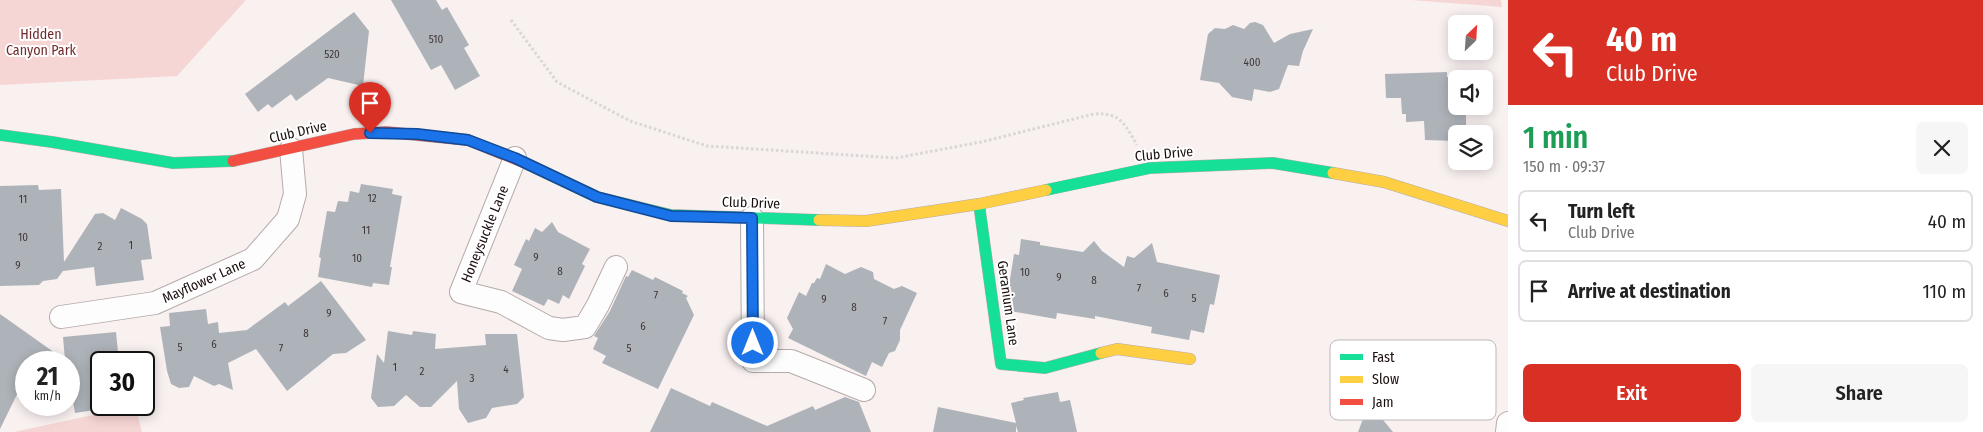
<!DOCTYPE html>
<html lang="en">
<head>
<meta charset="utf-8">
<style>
	body { margin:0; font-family:"Fira Sans Condensed",sans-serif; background:#f6f6f6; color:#222; height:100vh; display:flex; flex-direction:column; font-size:19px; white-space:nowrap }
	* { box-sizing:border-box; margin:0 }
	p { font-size:16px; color:#767676 }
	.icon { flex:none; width:28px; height:28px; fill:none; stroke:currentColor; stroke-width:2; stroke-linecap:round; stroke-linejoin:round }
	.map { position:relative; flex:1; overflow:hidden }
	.details { display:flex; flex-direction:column; background:#fff; width:475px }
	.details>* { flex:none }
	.guide { background:#d93025; color:#fff; overflow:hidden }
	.needle { width:32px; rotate:25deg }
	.controls { position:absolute; left:1448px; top:15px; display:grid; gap:10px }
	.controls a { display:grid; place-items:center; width:45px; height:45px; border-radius:8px; background:#fff; box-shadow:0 2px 12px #0003; font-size:25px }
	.speed { position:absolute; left:15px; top:351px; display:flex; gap:10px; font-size:25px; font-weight:700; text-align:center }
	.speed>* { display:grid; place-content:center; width:65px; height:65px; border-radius:50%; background:#fff; box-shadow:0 2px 12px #0003; line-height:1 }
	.speed small { font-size:12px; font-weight:400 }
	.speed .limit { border:2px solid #111; border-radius:8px; background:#fff; color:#111 }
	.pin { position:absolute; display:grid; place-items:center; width:42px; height:42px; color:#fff; margin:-51px -21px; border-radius:50% 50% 50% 0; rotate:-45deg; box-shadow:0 0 5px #0007 }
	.pin .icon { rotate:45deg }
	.me { position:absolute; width:55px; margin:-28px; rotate:0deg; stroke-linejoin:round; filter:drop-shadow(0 0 4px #0008) }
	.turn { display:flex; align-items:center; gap:18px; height:105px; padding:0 15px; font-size:22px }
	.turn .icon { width:65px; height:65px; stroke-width:2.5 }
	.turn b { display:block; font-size:35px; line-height:42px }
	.round { display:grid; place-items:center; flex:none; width:52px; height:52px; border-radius:8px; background:#f6f6f6 }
	.summary { display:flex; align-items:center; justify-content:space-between; height:85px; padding:0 15px }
	h1 { font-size:30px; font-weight:600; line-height:38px; color:#1e9e55 }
	.action { display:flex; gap:10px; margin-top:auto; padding:10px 15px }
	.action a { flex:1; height:58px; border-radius:8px; background:#d93025; color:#fff; font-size:20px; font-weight:600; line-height:58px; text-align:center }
	.action a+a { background:#f6f6f6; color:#222 }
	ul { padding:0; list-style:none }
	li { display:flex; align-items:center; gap:15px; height:62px; margin:0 10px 8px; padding:0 5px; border:2px solid #e0e0e0; border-radius:8px }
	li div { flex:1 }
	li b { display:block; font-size:19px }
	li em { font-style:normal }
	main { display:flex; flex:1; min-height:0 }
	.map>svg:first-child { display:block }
</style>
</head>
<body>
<main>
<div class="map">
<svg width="1508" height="432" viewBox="0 0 1508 432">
	<rect width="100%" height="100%" fill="#f9f0f0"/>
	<path fill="#f6d6d4" d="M0,0H246L177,76L0,85Z
		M1411,0H1501L1502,7Z
		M135,406L142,432H14Z"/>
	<path fill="#aeb3b9" d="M391,0H436L442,10L447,7L469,45L464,48L480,76L455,90L441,65L431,70Z
		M354,12L369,31L363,86L328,78L296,101L291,94L272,108L268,104L258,112L245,94Z
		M1255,22L1263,25L1274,43L1290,34L1313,29L1303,51L1299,66L1288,65L1279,89L1270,92L1254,89L1252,101L1232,97L1219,83L1200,80L1208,34L1215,28L1225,29L1233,25L1244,29L1250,23Z
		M1447,72V77H1465L1456,79V106H1466V134H1456V141L1425,140L1424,121L1406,122V114H1402L1401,98H1386L1385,74Z
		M361,184L393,189L392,194L402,196L390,267H392L389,285L373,283L372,287L318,277L321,258L319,257L327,211L335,212L338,201L348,202L350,191L359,193Z
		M38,185L39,190L61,189L64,262L95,214L103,213L115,220L121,208L142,219L147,224L152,259L141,260L144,280L96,286L94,267L63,271L57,279L43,281L39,285L0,286V186Z
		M552,222L558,232L590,249L582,264L585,266L569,299L563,295L559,304L548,299L544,306L512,291L522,269L514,265L526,239L529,241L535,228L542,232Z
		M1021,239L1040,242V245L1083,252L1094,241L1102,251L1124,267L1127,256L1134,258L1152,243L1157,262L1220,275L1214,305L1210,304L1204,333L1191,330L1189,340L1151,333L1152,327L1095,316V319L1057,313L1056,319L1010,311L1012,293L1008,292L1014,254L1019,255Z
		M826,264L845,274L861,267L873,272L874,279L894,289L902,286L917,293L900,330V340L895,351L889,353L882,367L872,362L866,376L788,338L793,329L787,318L799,292L806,296L812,283H814L817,278L820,279Z
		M632,270L653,280L655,277L683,291L682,293L688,296L686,298L694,315L658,389L602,363L606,356L593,349L598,338L594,336L610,311L626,276L628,277Z
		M321,281L366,340L346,353L333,354L287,391L256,349L228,363L233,390L219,384L214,386L194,376L189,387L179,388L171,384L167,371L160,327L170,326L169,313L206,309L208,324L218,322L219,333L247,330L285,302L288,306Z
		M0,314L65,360L63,337L116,332L119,362H101V409L75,413L73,401H69V362H26V376L0,429Z
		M388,331L412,335L413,331L436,334L435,349L486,345L485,334H517L524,397L517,404L492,408L486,418L468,423L459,409L457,381L431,407H420L406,395L394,406L378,407L371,398L377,354L384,363Z
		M671,388L710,406L712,402L767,426L813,406L815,410L845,397L859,402L871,432H650Z
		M1058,392L1060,402L1070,400L1077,432H1018L1016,426V432H933L938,407L1016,423L1011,403L1024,400L1023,398Z
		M1369,403L1393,432H1358Z"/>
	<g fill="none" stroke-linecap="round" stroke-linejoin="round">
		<defs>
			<path id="street" d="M515,158L461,292L501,302L549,328L563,330L585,327L598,305L616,267
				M752,218L753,361H791L864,390
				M61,317L155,303L253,259L288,219L295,194L291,149
				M1507,432L1508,423"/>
			<path id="fast" d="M0,135L52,142L173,163L233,161
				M527,164L597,197L671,215L819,220
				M1046,190L1150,168L1273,163L1333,173
				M979,204L1001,364L1045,368L1101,353"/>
			<path id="slow" d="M1333,173L1384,182L1508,221
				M819,220L866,221L979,204L1046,190
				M1101,353L1117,349L1190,359"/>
			<path id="jam" d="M233,161L354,134L386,132L468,140L527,164"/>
		</defs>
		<use href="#street" stroke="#b5abaa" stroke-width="24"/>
		<use href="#fast" stroke="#b5abaa" stroke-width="12"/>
		<use href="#slow" stroke="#b5abaa" stroke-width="12"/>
		<use href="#jam" stroke="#b5abaa" stroke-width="12"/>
		<path stroke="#d9d6d6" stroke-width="3" stroke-dasharray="2.5 2.5" stroke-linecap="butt" d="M511,20L557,82L630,121L707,146L896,158L981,142L1094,114C1120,112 1125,124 1137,145"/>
		<use href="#street" stroke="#fefdfd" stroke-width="22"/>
		<use href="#fast" stroke="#16e098" stroke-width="11"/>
		<use href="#slow" stroke="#ffcf43" stroke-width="11"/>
		<use href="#jam" stroke="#f24e42" stroke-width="11"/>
	</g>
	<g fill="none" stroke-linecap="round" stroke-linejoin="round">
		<defs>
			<path id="route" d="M370,133L417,134L468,140L515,158L597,197L671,216L752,218L753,343"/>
		</defs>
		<use href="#route" stroke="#114b97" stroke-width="12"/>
		<use href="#route" stroke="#1a73e8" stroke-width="9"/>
	</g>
	<g text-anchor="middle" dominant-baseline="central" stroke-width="4" stroke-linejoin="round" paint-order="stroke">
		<g font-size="11" fill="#403739">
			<text x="436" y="39">510</text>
			<text x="332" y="54">520</text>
			<text x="1252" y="62">400</text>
			<text x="372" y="198">12</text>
			<text x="23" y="199">11</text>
			<text x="366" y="230">11</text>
			<text x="23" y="237">10</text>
			<text x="131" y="245">1</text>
			<text x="100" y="246">2</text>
			<text x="536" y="257">9</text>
			<text x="357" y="258">10</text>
			<text x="18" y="265">9</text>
			<text x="560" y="271">8</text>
			<text x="1025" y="272">10</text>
			<text x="1059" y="277">9</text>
			<text x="1094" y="280">8</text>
			<text x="1139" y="288">7</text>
			<text x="1166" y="293">6</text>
			<text x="656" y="295">7</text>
			<text x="1194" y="298">5</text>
			<text x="824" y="299">9</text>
			<text x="854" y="307">8</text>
			<text x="329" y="313">9</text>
			<text x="885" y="321">7</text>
			<text x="643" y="326">6</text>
			<text x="306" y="333">8</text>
			<text x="214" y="344">6</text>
			<text x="180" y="347">5</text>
			<text x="281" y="348">7</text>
			<text x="629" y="348">5</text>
			<text x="395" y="367">1</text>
			<text x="506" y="369">4</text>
			<text x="422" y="371">2</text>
			<text x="472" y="378">3</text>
		</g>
		<g font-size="14" fill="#722c2e" stroke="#fff">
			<text x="41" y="34">Hidden<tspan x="41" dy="16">Canyon Park</tspan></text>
		</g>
		<g font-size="14" fill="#1b0e0e" stroke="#fff">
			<text transform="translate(298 132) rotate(-13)">Club Drive</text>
			<text transform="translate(1164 154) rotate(-5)">Club Drive</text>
			<text transform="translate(751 203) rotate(2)">Club Drive</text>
			<text transform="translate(485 234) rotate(-68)">Honeysuckle Lane</text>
			<text transform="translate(204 281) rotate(-24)">Mayflower Lane</text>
			<text transform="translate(1008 303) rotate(82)">Geranium Lane</text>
		</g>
	</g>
	<rect x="1330" y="340" width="166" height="80" rx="8" fill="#fff" stroke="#bbb7b7" stroke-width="1"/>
	<rect x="1340" y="354" width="23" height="6" fill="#16e098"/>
	<rect x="1340" y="376" width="23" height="7" fill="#ffcf43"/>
	<rect x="1340" y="399" width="23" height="6" fill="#f24e42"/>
	<g font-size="14" fill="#1b0e0e">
		<text x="1372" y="362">Fast</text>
		<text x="1372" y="384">Slow</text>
		<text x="1372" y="407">Jam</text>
	</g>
</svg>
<div class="controls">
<a><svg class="needle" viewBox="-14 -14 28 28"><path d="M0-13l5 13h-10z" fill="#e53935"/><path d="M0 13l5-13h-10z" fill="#767676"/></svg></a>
<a><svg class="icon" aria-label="sound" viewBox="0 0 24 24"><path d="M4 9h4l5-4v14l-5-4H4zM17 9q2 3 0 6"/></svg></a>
<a><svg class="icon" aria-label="layers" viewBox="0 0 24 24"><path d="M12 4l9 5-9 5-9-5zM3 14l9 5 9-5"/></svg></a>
</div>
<div class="speed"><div>21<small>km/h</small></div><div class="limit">30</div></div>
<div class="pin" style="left:370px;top:133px;background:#d93025"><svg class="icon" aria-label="arrive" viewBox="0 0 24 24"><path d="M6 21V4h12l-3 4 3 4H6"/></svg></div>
<svg class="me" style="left:753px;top:343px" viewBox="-20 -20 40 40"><circle r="17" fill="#1a73e8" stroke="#fff" stroke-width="3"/><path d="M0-11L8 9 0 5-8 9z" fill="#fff"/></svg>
</div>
<section class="details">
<div class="guide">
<div class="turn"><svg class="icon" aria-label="left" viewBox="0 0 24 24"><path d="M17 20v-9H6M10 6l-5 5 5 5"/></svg><div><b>40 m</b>Club Drive</div></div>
</div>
<div class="summary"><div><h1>1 min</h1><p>150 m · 09:37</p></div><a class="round"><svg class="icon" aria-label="close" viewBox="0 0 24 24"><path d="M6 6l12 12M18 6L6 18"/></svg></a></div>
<ul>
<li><svg class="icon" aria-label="left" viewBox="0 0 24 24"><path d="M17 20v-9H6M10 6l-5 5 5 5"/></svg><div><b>Turn left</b><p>Club Drive</p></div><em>40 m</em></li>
<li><svg class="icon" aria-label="arrive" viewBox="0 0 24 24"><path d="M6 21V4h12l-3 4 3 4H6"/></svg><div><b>Arrive at destination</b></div><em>110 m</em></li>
</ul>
<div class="action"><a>Exit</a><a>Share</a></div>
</section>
</main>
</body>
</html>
